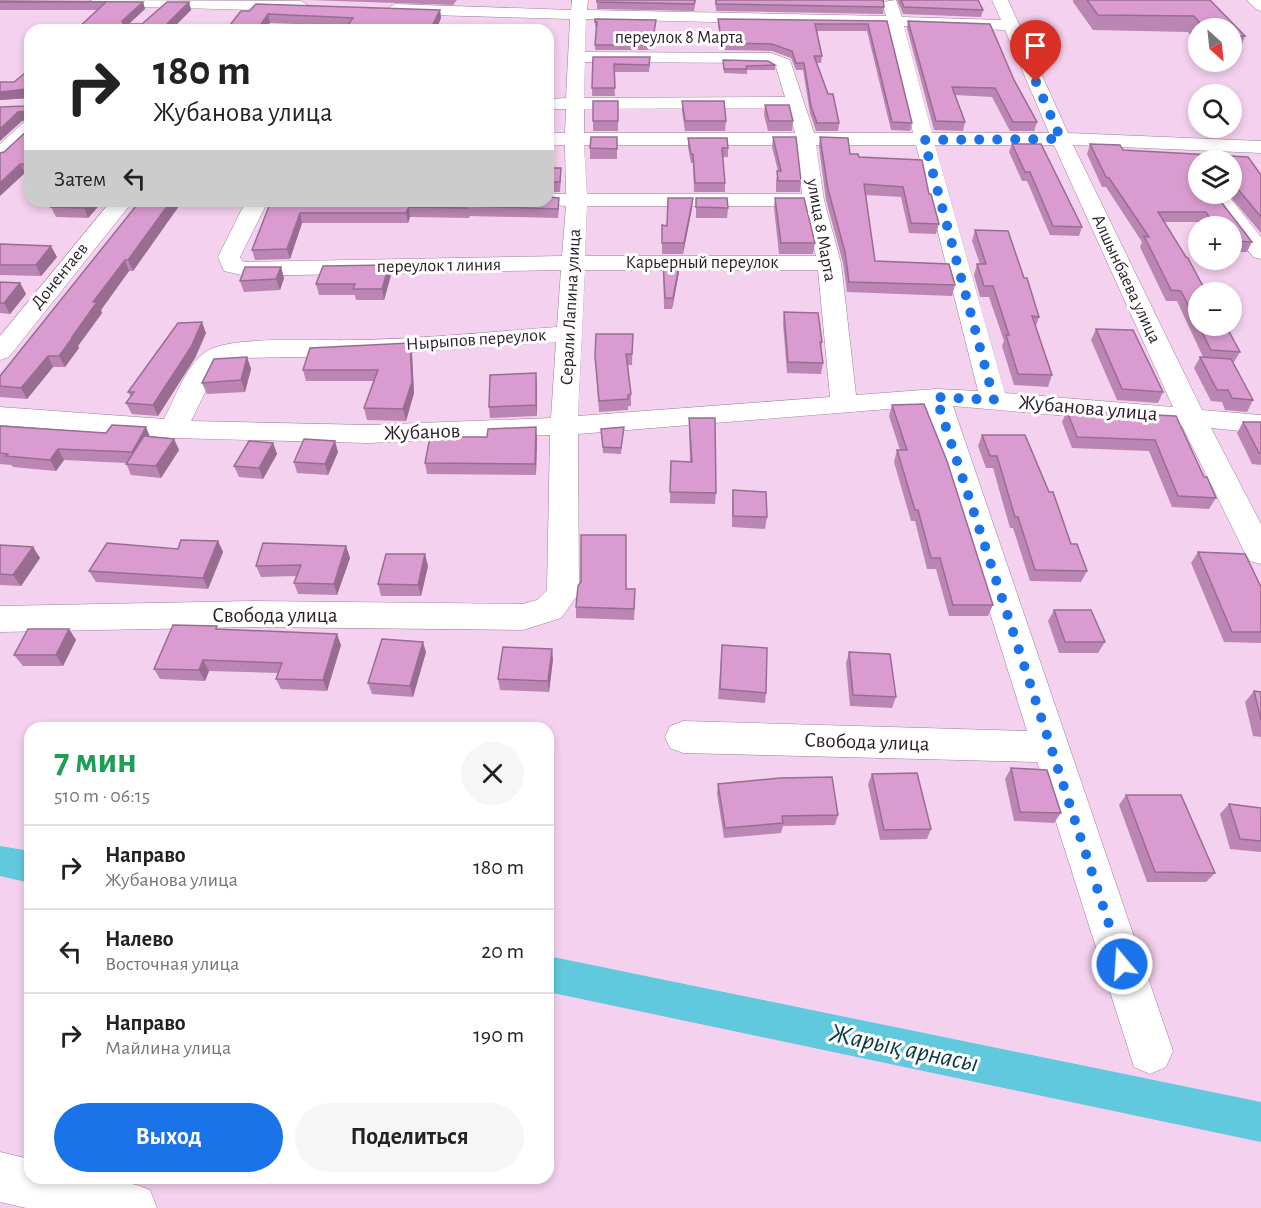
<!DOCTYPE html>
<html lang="ru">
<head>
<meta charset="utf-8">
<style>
	body { margin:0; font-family:"Alegreya Sans",sans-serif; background:#f6f6f6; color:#222; height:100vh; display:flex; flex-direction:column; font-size:22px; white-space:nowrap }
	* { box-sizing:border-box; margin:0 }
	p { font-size:20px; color:#767676 }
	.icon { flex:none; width:33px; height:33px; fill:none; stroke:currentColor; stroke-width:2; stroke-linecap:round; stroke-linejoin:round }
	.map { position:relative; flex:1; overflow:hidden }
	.sheet { position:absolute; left:24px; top:722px; width:530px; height:462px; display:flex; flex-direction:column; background:#fff; border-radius:18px; box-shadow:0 3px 9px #0003 }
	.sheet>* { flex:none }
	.guide { position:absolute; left:24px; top:24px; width:530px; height:183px; border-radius:18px; box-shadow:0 3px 9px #0003; background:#fff; color:#222; overflow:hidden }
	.needle { width:39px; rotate:153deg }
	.buttons { position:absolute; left:1188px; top:18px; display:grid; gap:12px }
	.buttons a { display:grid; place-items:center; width:54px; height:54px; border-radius:50%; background:#fff; box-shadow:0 3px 9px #0003; font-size:30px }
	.pin { position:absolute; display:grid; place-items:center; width:51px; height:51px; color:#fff; margin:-62px -26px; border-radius:50% 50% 50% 0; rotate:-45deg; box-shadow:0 0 6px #0007 }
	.pin .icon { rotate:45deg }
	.me { position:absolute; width:66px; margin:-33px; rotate:342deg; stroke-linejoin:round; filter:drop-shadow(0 0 4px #0008) }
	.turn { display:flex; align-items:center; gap:21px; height:126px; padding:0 30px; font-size:27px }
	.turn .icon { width:78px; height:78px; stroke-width:2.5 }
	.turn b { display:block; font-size:42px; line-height:51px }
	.then { display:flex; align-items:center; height:57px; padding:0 30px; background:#0003; gap:12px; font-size:22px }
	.round { display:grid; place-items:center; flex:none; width:63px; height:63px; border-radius:32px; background:#f6f6f6 }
	.headline { display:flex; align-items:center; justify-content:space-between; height:102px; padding:0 30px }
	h1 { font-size:36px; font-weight:600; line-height:45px; color:#1e9e55 }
	.primary-button { display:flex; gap:12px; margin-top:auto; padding:12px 30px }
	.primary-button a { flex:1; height:69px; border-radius:36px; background:#1a73e8; color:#fff; font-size:24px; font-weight:600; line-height:69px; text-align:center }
	.primary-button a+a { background:#f6f6f6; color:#222 }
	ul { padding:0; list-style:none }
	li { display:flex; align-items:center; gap:18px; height:84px; padding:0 30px; border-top:2px solid #e0e0e0 }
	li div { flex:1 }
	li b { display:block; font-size:22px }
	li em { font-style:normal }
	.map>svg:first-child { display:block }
</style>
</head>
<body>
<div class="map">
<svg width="1261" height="1208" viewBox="0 0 1261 1208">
	<rect width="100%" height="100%" fill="#f4d1ee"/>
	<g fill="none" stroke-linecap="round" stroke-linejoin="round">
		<path fill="#61c9dd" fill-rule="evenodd" d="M0,846L30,851V883L0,876Z
			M548,956L1261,1102V1142L548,992Z"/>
		<defs>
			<path id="minor" d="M91,0L301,1L309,6L301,11L98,6L93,4Z
				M572,0H588L587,10L886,16L882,2L896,0L902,17L1001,20L992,0H1008L1068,133L1261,141V153L1073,145L1202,410L1261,415V433L1211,428L1261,524V564L1250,561L1245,553L1182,426L953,406L1173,1051L1166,1067L1150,1074L1134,1067L1037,762L683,753L670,748L665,737L670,726L683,721L1027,731L925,406L578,434L579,593L561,618L523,630L252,627L0,632V606L252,601L523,604L537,600L547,590L550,435L368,443L173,438L0,425V407L164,419C176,397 187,360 211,349C239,336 319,341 352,340C421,339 489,332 557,327L561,270L246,276L224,271L218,257L246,201H268L240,257L242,261L246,262L562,256L566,206L541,204L538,201H548V194H566L565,145H548V133H565L566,109H548V99L566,98L570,19L395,14L387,9L395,4L571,10ZM586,19L888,26L913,133H814L790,60L771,53L585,52ZM904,26L1005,30L1049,133H932ZM585,62L768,63L776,67L785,97L584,98ZM788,108L795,133H584V109ZM584,145H797L802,194H587ZM816,145H916L978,391L936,389L856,395L841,263L824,200ZM935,145H1054L1173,407L1005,393ZM587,206H804L816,256H585ZM585,270H818L830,397L578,416ZM556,342L551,418L368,425L191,421L217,368L229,360L243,358L355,356Z
				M1247,0H1261V11L1256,9Z
				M30,121V137L7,159L0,161V144L23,123Z
				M1206,194H1227L1261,237V259L1253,257Z
				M111,201H133L9,357L0,360V336Z
				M0,1152L30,1159V1178C73,1178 109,1173 150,1190L157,1208H26L0,1202Z"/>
		</defs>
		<use href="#minor" stroke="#9d7d98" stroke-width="1"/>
		<use href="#minor" fill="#fff" fill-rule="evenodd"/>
	</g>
	<path fill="#bb86b3" d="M309,0H457L453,5Z
		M597,0H696L694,11L597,9Z
		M715,0H884H883L884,7L883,14L716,11Z
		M897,0H978L983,10L981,17L903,14Z
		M1073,0H1210L1232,28H1198V45L1188,32L1093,30L1073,2Z
		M0,1L143,2L145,9L129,24H142L189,2L191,10L171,30H76L98,10H0Z
		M440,10L441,18L436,30H344L347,26L270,23L241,11Z
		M595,19L656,20L652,50H595L596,27L595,26Z
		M718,19L887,21L912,123L910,131L891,130L867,31H817L822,56L821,63H817L839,123L838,131H816L810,113L803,70H796L791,58L772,51L722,50L718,25Z
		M908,21L1014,80L1037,122L1034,131H1010L992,97L955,95L965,122L963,131L934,130L907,28Z
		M1232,36H1245L1239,52H1232Z
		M593,57L650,65L649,72H614L615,96H592Z
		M723,60L775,65V70H747V74L724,73Z
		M30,69V173H25L4,152L28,130V120L22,121L26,106L28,104V98L0,100V82H14Z
		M593,101H618V131H593Z
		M682,101L726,121L725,131H685L682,111Z
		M765,105L793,121L792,131H768L764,115Z
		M617,137V159H590V148Z
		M773,137L801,181L800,192H776V181L778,171L772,147Z
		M820,137L850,154L859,157L929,194L939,224L936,234L909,233L901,197L866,195L875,261L955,285L952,296L847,292L843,263L826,200L819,147Z
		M688,138L728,148V157H723L725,183V192H694L693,163H691L688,147Z
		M1012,144L1082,227L1079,236L1050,235L1027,181H1022L1009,152Z
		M1090,144L1120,145L1123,150L1248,157L1261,175V233L1228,194H1232V160H1198V194H1215L1252,242L1247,252H1232V226H1204L1201,222H1164L1186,257L1188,258L1206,292H1198V326H1226L1240,352L1234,362H1233L1253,400L1247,412L1225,410L1222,402L1211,401L1194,368L1200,357H1203L1177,301H1166L1140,247L1142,242L1106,187H1102L1087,154Z
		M548,168L561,178L560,192H548V193Z
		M696,198L728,208L727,218H696Z
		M775,198L815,243L813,254H779L774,208Z
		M103,201L88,218L56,217L51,207Z
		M140,201H177L179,206L133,271H129L101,310L102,313L78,346L79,348L65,367H53L27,399L0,397V376Z
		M271,201L559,208L558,218L470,216L469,218L410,217L408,223H302L290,259L255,260L252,250Z
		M692,208L683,254H662V225L667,226Z
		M975,230L1039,317L1036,326L1052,375L1048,387L1014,385L1002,346L1004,341L989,297H980L974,275L977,264H980L972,241Z
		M0,244L57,257L41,276L0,275Z
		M663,261L679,272L672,309H664Z
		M389,265L391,275L384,300H356L355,295H319L316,284Z
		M281,267L284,278L280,290L244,292L240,281Z
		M0,282L20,283L26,294L10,314L0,313Z
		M784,312L822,342L821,350L823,363L821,374L787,373L783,323Z
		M1096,329L1163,392L1158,403L1117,400L1091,340Z
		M206,333L195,358L158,416L132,414L126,403L131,397L128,392Z
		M633,334L632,365H628L631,394V406H628V410L599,412L595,356Z
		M410,343L412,354L414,393L406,421L367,420L364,408L374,381H306L303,370Z
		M247,357L251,369L245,392L207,394L202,383Z
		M537,385V416L490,418L489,407Z
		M892,405L993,605L988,616H949L936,569H927L915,521H911L894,462L897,450H900L889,416Z
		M1067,411L1176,416L1204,477L1216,498L1209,509L1172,507L1149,451L1072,448L1062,422Z
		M689,418L716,493L715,504L670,503L671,461L690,462L689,429Z
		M1243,422H1261V465L1252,464L1237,433Z
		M0,426L174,439L179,450L161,478L131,475L126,463L64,460L56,471L13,467L11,465L0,464Z
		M624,427L621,454L603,453L601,429Z
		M982,435L1049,492L1071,544L1087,571L1081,582L1030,581L1013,528H1010L993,468H986L978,446Z
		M537,438L536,475L427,474L425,463Z
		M273,443L277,454L263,479L239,477L234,466Z
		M338,452L328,475L297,473L294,462Z
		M733,490L767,517L765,529L732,527V502Z
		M218,541L223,552L208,589L96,582L89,571L178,549Z
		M0,545L33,547L40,558L21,586L0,585Z
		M346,546L350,558L337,595L298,594L294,583L296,576L261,577L256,566Z
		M1198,552L1261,587V643L1224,642L1191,563Z
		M428,566L421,596H381L378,584Z
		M626,589L635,600L634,620L576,618V607Z
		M1054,610L1105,642L1098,653H1059L1048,621Z
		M69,629L76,640L63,666H23L14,655Z
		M219,630L341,645L327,691L281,689L276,679L278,673L209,671L205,681L160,679L154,669Z
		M722,645L766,693L765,703L718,699Z
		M426,652L413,697L372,694L368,683Z
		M849,652L896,697L892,708L850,706L846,663Z
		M553,659L549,692L500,690L498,679Z
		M1254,691L1261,692V737L1253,736L1245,702Z
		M1011,768L1061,813L1054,823L1014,821L1005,779Z
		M872,774L931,829L927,839L880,840L868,784Z
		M718,784L838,815L835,825L783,826L781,833L724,838L717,794Z
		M1126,795L1215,873L1206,882H1147L1119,805Z
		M1229,804L1261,808V852L1230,849L1220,814Z"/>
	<path fill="#996d92" d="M143,2L145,9L124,28L122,21Z
		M189,2L191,10L171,30H166L165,26Z
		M440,10L441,18L436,30H430Z
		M268,14L270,23L265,30H257Z
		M26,89L30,98L0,100V92Z
		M28,111L30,119L22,121L0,141V129L18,112Z
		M20,164L25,173L0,196V183Z
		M693,198L692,208L683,254L684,243Z
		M89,201H103L88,218L84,208Z
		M169,201H177L179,206L133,271L128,260Z
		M409,207L410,217L408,223L406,213Z
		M300,213L302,223L290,259L287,249Z
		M51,246L57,257L41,276L36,265Z
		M125,260L129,271L101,310L102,313L78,346L79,348L65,367L59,356L93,302Z
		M680,261L679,272L672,309L673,298Z
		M389,265L391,275L384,300L382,289Z
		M281,267L284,278L280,290L276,279Z
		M20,283L26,294L10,314L4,303Z
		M202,322L206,333L195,358L158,416L153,405Z
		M410,343L412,354L414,393L406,421L403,409Z
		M48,356L53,367L27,399L21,388Z
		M247,357L251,369L245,392L241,380Z
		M536,373L537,385V416L536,405Z
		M146,427L151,439L132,452Z
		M536,427L537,438L536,475L535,464Z
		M174,439L179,450L161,478L156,466Z
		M335,441L338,452L328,475L325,464Z
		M273,443L277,454L263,479L259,468Z
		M58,449L64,460L56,471L50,460Z
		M218,541L223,552L208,589L203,578Z
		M346,546L350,558L337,595L334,584Z
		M33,547L40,558L21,586L13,575Z
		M425,554L428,566L421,596L418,585Z
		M69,629L76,640L63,666L56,655Z
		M337,634L341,645L327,691L323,680Z
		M423,642L426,652L413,697L410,686Z
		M552,649L553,659L549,692L548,681Z
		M203,660L209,671L205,681L199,670Z"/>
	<path fill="#da9cd0" stroke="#996d92" stroke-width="1.5" d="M597,0H695L694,4L597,2Z
		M716,0H883L884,7L716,4Z
		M901,0H978L983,10L904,7Z
		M1087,0H1210L1245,36H1232V28H1204L1194,16L1098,15Z
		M0,1L143,2L122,21L123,24H142L167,2H189L165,26H170L166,30H76L106,2H0Z
		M256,4L440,10L430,30H344L353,18L268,14L257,30H226L241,11H249Z
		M595,19L656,20L652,45H595L597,22H595Z
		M718,19L887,21L912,123L892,122L868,24H815L822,56H814L828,94H833L839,123H817L811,106L804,63H796L792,51L772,44L722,43Z
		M908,21L990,24L1014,80L1037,122H1013L995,88L952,87L965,122L936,121Z
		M593,57H650L649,65L614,64L615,88H592Z
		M723,60L768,61L775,65L746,66L747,69H724Z
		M30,69V165L20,164L0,183V153L4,152L28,130V111L18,112L0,129V107L26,106L28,104L29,92L26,89L0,92V82H14Z
		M593,101H618V121H593Z
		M682,101H724L726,121H685Z
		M765,105H789L793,121H769Z
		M591,137H617V149L590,148Z
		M773,137H796L801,181H778L777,171H781Z
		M820,137L848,138L850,154H858L859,157L922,160L929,194H931L939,224L911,223L903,187L864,184L875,261L949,264L955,285L849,282L845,252L828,189Z
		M688,138H727L728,148H722L725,183H695L693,154H691Z
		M1012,144H1041L1082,227L1053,226L1030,172H1025Z
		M1090,144L1120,145L1123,150L1248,157L1261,175V217L1232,182V160H1198V194H1215L1252,242L1232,241V226H1215L1206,212H1158L1186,257L1188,258L1206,292H1198V326H1226L1240,352L1211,350L1181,291L1171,290L1144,236L1149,237L1109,178L1106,177Z
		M548,168H561L560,182H548Z
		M548,197L559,198L558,209L468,206V208L409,207L406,213H300L287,249L252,250L271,201H548Z
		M668,198H693L684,243H662V225L667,226Z
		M696,198H727L728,208L696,207Z
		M775,198H804L815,243H781Z
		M57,201H89L84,208L51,207Z
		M140,201H171L128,260H125L93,302H97L72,337H73L59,356H48L21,388L0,386V376Z
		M975,230L1008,231L1024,278H1027L1039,317L1032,316L1052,375L1018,374L1006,335H1009L993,286H984L977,264H986Z
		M0,244L51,246L36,265H0Z
		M663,261H680L673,298H665Z
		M389,265L382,289H353L355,284H316L323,266Z
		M245,267H281L276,279L240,281Z
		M0,282L20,283L4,303H0Z
		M784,312L818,313L822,342H820L823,363L788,362Z
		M202,322L191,347L153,405L126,403L134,392H128L178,323Z
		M1096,329L1133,330L1163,392L1122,389Z
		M596,334H633L632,354H626L631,394L628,395V399L599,401L595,356Z
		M410,343L412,382L403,409L364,408L378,370H303L310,348Z
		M247,357L241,380L202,383L214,359Z
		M1200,357L1231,359L1253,400L1232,398L1228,390H1217Z
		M536,373V405L489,407L490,375Z
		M924,404L947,461L993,605H953L940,558H931L918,510H915L897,450H907L892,405Z
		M1067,411L1176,416L1204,477H1207L1216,498L1178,496L1155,440L1077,437Z
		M689,418H715L716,493L670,492L671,461L692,462Z
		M1243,422H1261V453H1259Z
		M112,425L146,427L132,452L58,449L50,460L6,456L8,454L0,453V426L106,433Z
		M536,427L535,464L425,463L430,437H487L488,429Z
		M624,427L621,448L603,447L601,429Z
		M982,435H1025L1049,492H1053L1071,544H1077L1087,571L1035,570L1018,517H1015L997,456H990Z
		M144,436L174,439L156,466L126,464Z
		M304,439L335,441L325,464L294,462Z
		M249,441L273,443L259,468L234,466Z
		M733,490L766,492L767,517L733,516Z
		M581,535H626V589H635L634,609L576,607L578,586L581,582Z
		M181,540L218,541L203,578L89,571L107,543L178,549Z
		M263,543L346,546L334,584L294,583L301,565L256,566Z
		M0,545L33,547L13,575L0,574Z
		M1198,552L1245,554L1261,587V632H1232Z
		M386,554H425L418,585L378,584Z
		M1054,610H1091L1105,642H1065Z
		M173,625L217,626L216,629L337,634L323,680L276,679L282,663L203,660L199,670L154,669Z
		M28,629H69L56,655H14Z
		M382,639L423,642L410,686L368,683Z
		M722,645L767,648L766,693L720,689Z
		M503,647L552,649L548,681L498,679Z
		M849,652L890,654L896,697L853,695Z
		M1254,691L1261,692V720Z
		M1011,768L1047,770L1061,813L1020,812Z
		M917,773L931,829L884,830L872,774Z
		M832,777L838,815L782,816L783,823L725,828L718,784L780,778Z
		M1126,795H1181L1215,873L1155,872Z
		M1229,804L1261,808V841L1240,839Z"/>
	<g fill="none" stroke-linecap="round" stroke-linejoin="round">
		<path stroke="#1a73e8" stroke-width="10" stroke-dasharray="0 18" d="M1036,82L1061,139L924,140L994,400L936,397L1122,964"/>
	</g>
	<g text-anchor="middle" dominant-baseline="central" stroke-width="6" stroke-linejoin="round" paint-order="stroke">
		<g font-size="18" fill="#291d27" stroke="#fefefe">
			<text x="679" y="38">переулок 8 Марта</text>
			<text transform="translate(821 230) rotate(80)">улица 8 Марта</text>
			<text x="702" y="263">Карьерный переулок</text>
			<text transform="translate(439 266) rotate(-1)">переулок 1 линия</text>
			<text transform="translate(60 276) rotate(-51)">Донентаев</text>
			<text transform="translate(1126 279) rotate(65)">Алшынбаева улица</text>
			<text transform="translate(571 307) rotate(-87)">Серали Лапина улица</text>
			<text transform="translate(476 340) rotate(-4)">Нырыпов переулок</text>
		</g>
		<g font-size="21" fill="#291d27" stroke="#fefefe">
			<text transform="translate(1088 408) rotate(5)">Жубанова улица</text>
			<text transform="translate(422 432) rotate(-2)">Жубанов</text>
			<text x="275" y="615">Свобода улица</text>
			<text transform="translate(867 742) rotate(2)">Свобода улица</text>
		</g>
		<g font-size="27" font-style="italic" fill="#073a42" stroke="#fefefe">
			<text transform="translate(904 1048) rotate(12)">Жарық арнасы</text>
		</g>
	</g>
</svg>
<div class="buttons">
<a><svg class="needle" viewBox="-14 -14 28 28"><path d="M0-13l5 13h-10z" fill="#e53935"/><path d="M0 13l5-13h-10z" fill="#767676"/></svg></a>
<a><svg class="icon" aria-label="search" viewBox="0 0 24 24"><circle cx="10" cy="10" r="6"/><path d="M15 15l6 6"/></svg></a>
<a><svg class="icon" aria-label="layers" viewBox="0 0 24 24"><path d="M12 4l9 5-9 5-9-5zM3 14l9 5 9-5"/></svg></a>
<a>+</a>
<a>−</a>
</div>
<div class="pin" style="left:1036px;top:82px;background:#d93025"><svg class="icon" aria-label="arrive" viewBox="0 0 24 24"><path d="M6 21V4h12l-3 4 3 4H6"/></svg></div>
<svg class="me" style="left:1122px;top:964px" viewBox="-20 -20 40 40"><circle r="17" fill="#1a73e8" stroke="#fff" stroke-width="3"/><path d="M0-11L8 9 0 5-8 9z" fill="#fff"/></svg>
<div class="guide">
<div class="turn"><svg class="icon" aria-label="right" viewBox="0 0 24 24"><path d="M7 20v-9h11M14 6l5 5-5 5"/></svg><div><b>180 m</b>Жубанова улица</div></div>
<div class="then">Затем<svg class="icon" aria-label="left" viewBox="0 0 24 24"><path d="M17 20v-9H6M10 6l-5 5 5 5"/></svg></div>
</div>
<section class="sheet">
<div class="headline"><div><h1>7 мин</h1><p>510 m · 06:15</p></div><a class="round"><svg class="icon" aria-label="close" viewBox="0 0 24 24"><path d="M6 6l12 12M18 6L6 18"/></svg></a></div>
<ul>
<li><svg class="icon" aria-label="right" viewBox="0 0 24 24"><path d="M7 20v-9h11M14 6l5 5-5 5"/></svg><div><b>Направо</b><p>Жубанова улица</p></div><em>180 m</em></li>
<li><svg class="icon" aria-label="left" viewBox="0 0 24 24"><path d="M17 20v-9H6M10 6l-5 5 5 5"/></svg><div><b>Налево</b><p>Восточная улица</p></div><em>20 m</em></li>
<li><svg class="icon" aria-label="right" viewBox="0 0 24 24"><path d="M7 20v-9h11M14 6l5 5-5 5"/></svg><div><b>Направо</b><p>Майлина улица</p></div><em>190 m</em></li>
</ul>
<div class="primary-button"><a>Выход</a><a>Поделиться</a></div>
</section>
</div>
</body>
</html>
